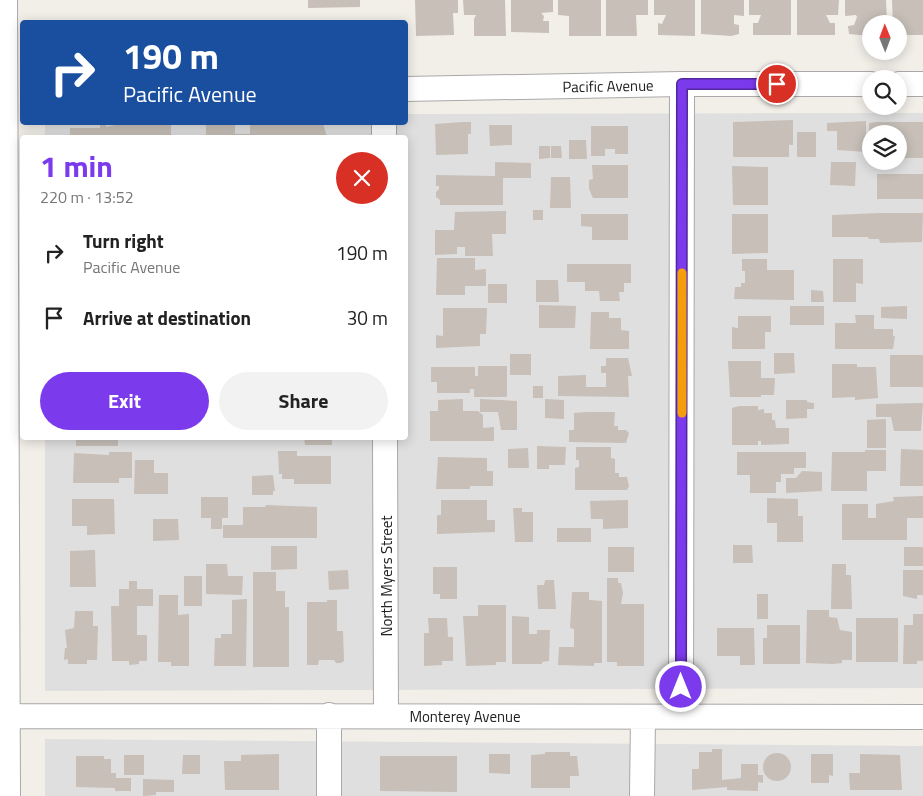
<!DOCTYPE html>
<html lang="en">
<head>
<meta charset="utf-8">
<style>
	body { margin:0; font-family:"Titillium Web",sans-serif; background:#f2f2f2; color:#222; height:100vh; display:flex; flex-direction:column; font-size:19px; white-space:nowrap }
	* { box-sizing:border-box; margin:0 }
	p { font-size:16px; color:#767676 }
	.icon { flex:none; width:28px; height:28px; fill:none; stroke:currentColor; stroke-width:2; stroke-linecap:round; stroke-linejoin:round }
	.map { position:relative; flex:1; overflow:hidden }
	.drawer { position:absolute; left:20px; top:135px; width:388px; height:305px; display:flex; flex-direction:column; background:#fff; border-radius:5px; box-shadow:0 2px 12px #0003 }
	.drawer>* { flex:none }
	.hud { position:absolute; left:20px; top:20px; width:388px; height:105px; border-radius:5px; box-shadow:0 2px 12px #0003; background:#1a4fa0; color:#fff; overflow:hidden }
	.needle { width:32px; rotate:359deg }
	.controls { position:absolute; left:862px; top:15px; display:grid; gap:10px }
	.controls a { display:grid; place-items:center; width:45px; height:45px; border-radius:50%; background:#fff; box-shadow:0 2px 12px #0003; font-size:25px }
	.pin { position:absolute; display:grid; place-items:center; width:42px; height:42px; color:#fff; margin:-21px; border:2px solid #fff; border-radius:50%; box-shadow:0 1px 5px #0007 }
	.me { position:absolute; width:55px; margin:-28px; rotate:0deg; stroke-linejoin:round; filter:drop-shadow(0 0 4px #0008) }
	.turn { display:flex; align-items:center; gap:18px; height:105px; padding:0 20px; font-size:22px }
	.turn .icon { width:65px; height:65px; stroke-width:2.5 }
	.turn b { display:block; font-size:35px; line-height:42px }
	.round { display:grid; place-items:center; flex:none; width:52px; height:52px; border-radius:26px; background:#f2f2f2 }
	.overview { display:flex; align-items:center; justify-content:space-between; height:85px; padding:0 20px }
	h1 { font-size:30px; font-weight:700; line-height:38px; color:#7c3aed }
	.primary-button { display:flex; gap:10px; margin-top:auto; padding:10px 20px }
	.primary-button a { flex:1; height:58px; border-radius:30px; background:#7c3aed; color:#fff; font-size:20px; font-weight:700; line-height:58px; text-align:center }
	.primary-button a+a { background:#f2f2f2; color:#222 }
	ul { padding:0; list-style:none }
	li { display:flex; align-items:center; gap:15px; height:65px; padding:0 20px }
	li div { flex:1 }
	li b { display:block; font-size:19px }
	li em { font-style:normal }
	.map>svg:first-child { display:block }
</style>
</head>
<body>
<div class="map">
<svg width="923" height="796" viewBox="0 0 923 796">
	<rect width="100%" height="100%" fill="#f2efe9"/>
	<path fill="#e0dfdf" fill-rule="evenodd" d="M923,113V688L45,691V438H405V138H45V123L405,122V114ZM871,134H899V161H871Z
		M45,739L923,746V796H45Z"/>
	<path fill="#c7bfb8" d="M308,0H360V7L308,8Z
		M415,0H458V13H453L454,35L416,36Z
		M463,0H505L506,36H474V19L476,15H464Z
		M511,0H553V12L541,13L544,16L543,21H549V33L511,32Z
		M558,0H601V36H569V16L558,15Z
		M606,0H648V15H636L637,36H606Z
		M654,0H695V36L658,35V23L662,24L666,15H654Z
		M701,0H744V16L734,15V24L739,25V34L731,36L701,34Z
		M749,0H791V35H753V23H758L761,15H749Z
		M797,0H839L838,15H826L830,23H835V35H797Z
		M845,0H886L887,24H871V36L849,34L848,26L854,25L857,17L856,15L845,16Z
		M892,0H923V35H899V24H893Z
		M793,120V145H789V157H733V122Z
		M866,121V152L837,150V131H827V123Z
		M127,122H171V138H70V128H100V124H106V127Z
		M235,122V134H250V122H323L327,138H206V123Z
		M462,122H471V134H468V154L436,155L435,124Z
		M877,122H923V158H899V134H871V158H869V123Z
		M489,125H512V145L490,146Z
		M591,126H628V154H615V149H605V156H591Z
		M797,132H816V157H797Z
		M569,140H586L587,159H569Z
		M539,146H550V158L539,159Z
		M551,146H561L562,158H551Z
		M495,162L531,163V178H503V205H440V200L436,197V192L439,189V186H436V175L495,176Z
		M831,162H856L855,186L830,185Z
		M592,165H628V198H593L589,189V180L593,179Z
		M732,166L768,167V205H733Z
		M877,174H923V199H877Z
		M551,177H570L571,208H550Z
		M533,210H543V220H533Z
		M506,211V234H492L493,256H465V247H457V254L435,255V230H454L455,212Z
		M880,213H923L922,242L880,243L879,239H869L868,237H832V215Z
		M581,214H628V240H592V227L581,226Z
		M732,214H768V253L732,254Z
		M437,258H475V270L486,269V286H465V295H436Z
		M742,259H767V270H794V300L734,299L735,287H741V283H745V271H742Z
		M833,259H863V284L856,283V302H833Z
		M567,264H631V283H624V292H619L620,301H600L599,291H585V282H567Z
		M536,280H558L559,302H536Z
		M488,284H507V303H488Z
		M811,290L823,291L824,302H811Z
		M539,305L576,306L575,328H539Z
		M790,306H824V325H790Z
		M907,306V319L881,318V307Z
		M443,308H487L486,334H480V346L436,348V335L443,336Z
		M591,312H609V318H621V330L629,331V349H590Z
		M855,315H874V329H893V336H895L893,349H835V323H856Z
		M738,316H771V332H765V349H732V327L738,328Z
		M774,353H794L795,373L774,374Z
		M510,354H531V375H510Z
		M890,355H923V387H890Z
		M606,358H628L632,376H628L629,397L558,396V376L586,375V387H606V373H601V366H606Z
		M728,361H761V378H775L774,395H761V397H730Z
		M832,364H857V367H876L878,398L855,400V397L832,398Z
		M478,366H507V397H474V389H470V393H437V382H431V367H475V376H478Z
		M533,386H543V398H533Z
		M463,399V411H478L483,415V428L494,427V441H430V411H438V400Z
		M480,399L517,401V430H501L498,412H480Z
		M545,399L564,400V419L545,418Z
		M786,400H807V402L814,403V409H807V418L786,419Z
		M923,403L921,431H894L891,417H876V404Z
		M739,406H758V410L764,409V413H772V420H775L776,428H789V444L761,445V441H758V445H732V408Z
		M587,412H615L614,426H618V430H626L629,433L626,443L569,442V430H574V413Z
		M886,419V448H867V420Z
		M76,438H118V446H76Z
		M304,438H332V445H305Z
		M537,446L566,447L565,465H549V469H537Z
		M576,447H611V458L615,459V473H619V477H627L629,486L627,490H575V468L579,467V460H576Z
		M528,448L529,468H508V449Z
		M901,449L923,450V486H900Z
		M865,450H886V471H867V491H831L832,452H865Z
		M278,451H297V456H331V484H294V479H282V474H279Z
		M109,452H132V478H119V483H73L74,453L109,455Z
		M737,452H806V468H794V474H781V482H776V493H750V475H737Z
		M438,457L487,458V471H493V486H470V489H436Z
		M135,460H154V473H168V494H134Z
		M802,471L822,472V491L786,493V478H796Z
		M273,475L275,491H273V495H252V476Z
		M923,496V518H907V540H842V504H868V518H876V504L894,501L893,497Z
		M201,497H228V518H222V529H211V518H201Z
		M767,498L798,499V516H803V542H777V523H767Z
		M72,499H114L115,534L87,535V526H72Z
		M441,500H487V520H495V532L437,534V515H441Z
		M628,500V528L603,529V519H591L590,501Z
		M266,505L317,507V538H223V525H243V507H265Z
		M513,508H522V512H533V542H515Z
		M153,519H178L179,540L153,541Z
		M557,528H591V542H557Z
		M733,545H752L753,563H733Z
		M271,546H297V569L271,570Z
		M608,547H634V572H608Z
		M904,547H923V566H904Z
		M95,550L96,587H70V551Z
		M206,564H227L228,576H243L242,595L206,594Z
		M832,564H846V575H851L852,609H831Z
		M433,567H457V599H440V594H433Z
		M348,570L349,589L329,590L328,571Z
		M903,570H923V595H917V599L903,596Z
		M253,572H276V591H285V607H289V667H253Z
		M184,576H202V606H184Z
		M607,578H618V583H621L623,593L621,604H644V666H617V662H607Z
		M545,580H554L556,609H538L537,585H544Z
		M129,581H137V589H153V606H137V635H147V661H139V664L129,665V661H112L111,606H119V589H129Z
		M572,592H589V600L602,601V663H594V666L558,665L559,647H574V629L570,628Z
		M757,594H768V619H757Z
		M159,595H178V615L189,614V666H171V662H158Z
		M247,599L246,666H214L215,638H221V634H232V600Z
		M327,600H337V631H343L344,661L341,663H336L334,660H319L318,665H307V602H327Z
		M478,605H506V662H496V665L466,666L463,616H478Z
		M807,610H829V617L837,618L840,630L852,632V660H842V663L833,664L806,663Z
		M75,611H93V626H98L97,660H87V664H68V659L64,660L65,648H67L65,630L74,628Z
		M913,614H923V661H917V664H903L904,625H913Z
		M512,616L529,617V634H537V630H550L549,661L542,662V664H512Z
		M428,618H447L448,637H453V661H442V665L424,666V633H429Z
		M856,618H898V662H856Z
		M767,625H800V664H763V638H767Z
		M717,628H754L755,665H740V656H717Z
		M712,749H722V780L741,778V764H758V775H763V783L758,782V791L727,790V787L692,790V769H699V752H712Z
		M545,752H570V756H577L579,776H570V788H531V755L545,754Z
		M763 767a14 14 0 1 1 28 0a14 14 0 1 1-28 0Z
		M279,754V790H225L224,761H241V755Z
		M489,754H510V774L489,773Z
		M811,754H833V776L829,775V783H811Z
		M860,754L900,755L902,790H850L849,773H860Z
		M124,755H144V775H124Z
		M183,755H200V774H182Z
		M76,756H104V759H111V773H116V778H131V791H115V788L76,787Z
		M380,756H457V792L380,791Z
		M143,779L174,780V792H156V795L143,796Z"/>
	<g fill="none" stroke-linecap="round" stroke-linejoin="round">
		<defs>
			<path id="street" d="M5,0L8,796
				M899,84H923
				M405,89L682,84H871
				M384,122V138
				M385,438L386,715
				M329,715V796
				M7,716L923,717
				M681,716L682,84
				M642,796L643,717"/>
		</defs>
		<use href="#street" stroke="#a9a9a9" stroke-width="26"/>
		<use href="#street" stroke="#fff" stroke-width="24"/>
	</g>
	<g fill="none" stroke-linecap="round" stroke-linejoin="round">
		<defs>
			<path id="route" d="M681,687L682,84H777"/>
		</defs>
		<use href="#route" stroke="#51269a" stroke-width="12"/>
		<use href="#route" stroke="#7c3aed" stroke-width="9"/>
		<path stroke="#f59e0b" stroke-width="9" d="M682,413V273"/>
	</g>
	<g text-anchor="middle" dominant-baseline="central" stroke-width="4" stroke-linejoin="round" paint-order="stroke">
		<g font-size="15" fill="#222" stroke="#fff">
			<text transform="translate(608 86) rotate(-1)">Pacific Avenue</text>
			<text transform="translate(386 576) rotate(-90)">North Myers Street</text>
			<text x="465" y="716">Monterey Avenue</text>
		</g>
	</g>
</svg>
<div class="controls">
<a><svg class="needle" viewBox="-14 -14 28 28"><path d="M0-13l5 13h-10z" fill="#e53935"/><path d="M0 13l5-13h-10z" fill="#767676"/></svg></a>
<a><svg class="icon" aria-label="search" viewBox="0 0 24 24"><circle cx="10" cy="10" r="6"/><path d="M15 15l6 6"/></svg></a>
<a><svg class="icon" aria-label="layers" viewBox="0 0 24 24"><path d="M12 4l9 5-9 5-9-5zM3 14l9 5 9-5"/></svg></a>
</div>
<div class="pin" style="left:777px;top:84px;background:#d93025"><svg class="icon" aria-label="arrive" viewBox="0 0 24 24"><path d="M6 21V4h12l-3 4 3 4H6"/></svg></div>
<svg class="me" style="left:681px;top:687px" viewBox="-20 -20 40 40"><circle r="17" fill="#7c3aed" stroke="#fff" stroke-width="3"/><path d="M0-11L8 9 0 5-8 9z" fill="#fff"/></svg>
<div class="hud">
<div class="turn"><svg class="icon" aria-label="right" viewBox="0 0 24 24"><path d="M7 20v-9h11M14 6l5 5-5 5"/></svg><div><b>190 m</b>Pacific Avenue</div></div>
</div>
<section class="drawer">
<div class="overview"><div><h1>1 min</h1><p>220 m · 13:52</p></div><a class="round" style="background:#d93025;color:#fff"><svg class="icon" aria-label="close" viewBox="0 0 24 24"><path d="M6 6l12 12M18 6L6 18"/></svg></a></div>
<ul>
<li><svg class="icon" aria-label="right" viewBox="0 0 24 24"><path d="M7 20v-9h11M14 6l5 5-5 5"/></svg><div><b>Turn right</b><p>Pacific Avenue</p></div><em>190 m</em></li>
<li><svg class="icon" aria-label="arrive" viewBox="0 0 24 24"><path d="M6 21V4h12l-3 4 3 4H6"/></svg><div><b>Arrive at destination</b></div><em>30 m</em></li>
</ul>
<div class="primary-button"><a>Exit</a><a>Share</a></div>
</section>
</div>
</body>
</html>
